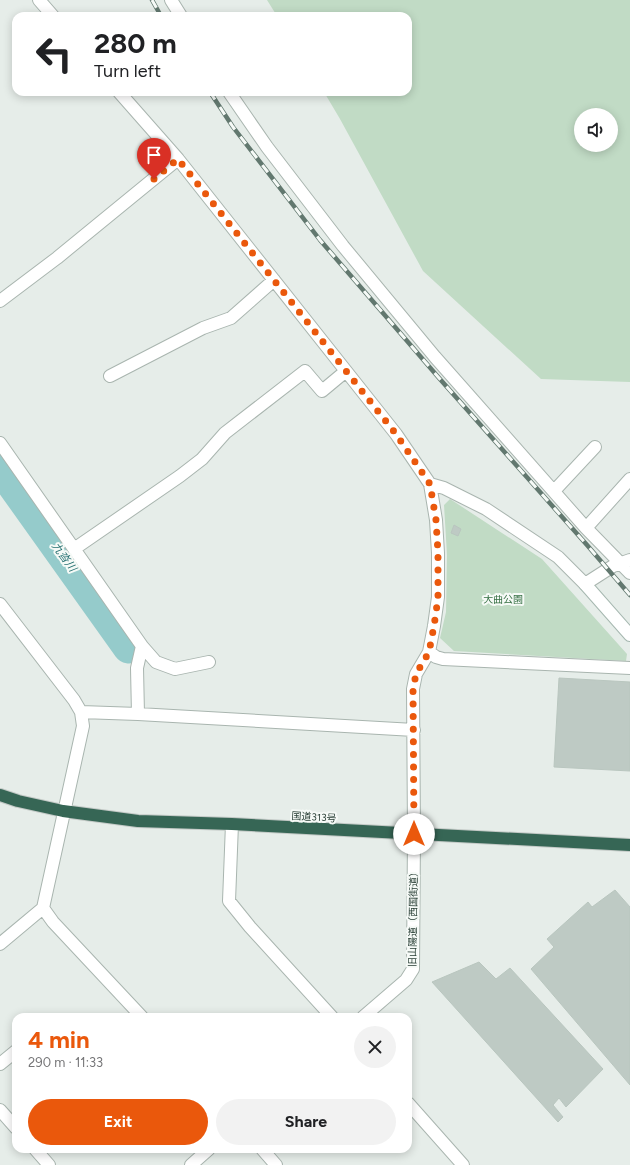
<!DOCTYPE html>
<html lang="en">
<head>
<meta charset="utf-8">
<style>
	body { margin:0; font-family:Figtree,"Noto Sans JP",sans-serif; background:#f2f2f2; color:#202124; height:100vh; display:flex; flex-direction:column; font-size:15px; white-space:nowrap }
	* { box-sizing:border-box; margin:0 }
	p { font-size:13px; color:#757577 }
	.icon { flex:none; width:22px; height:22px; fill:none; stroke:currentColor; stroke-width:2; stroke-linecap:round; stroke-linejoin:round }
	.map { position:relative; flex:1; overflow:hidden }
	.details { position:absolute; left:12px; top:1013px; width:400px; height:140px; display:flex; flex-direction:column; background:#fff; border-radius:12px; box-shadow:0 2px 10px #0003 }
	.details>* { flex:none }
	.banner { position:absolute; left:12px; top:12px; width:400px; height:84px; border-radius:12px; box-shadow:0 2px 10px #0003; background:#fff; color:#202124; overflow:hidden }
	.buttons { position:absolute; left:574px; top:108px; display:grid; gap:8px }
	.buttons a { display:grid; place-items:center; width:44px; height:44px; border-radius:50%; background:#fff; box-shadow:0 2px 10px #0003; font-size:20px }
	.pin { position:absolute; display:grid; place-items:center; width:34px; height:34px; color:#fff; margin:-41px -17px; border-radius:50% 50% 50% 0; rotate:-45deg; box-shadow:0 0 4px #0007 }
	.pin .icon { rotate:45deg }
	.me { position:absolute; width:44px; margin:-22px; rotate:0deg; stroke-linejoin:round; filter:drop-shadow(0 0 3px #0008) }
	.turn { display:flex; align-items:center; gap:14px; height:84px; padding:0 16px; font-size:18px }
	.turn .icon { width:52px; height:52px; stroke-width:2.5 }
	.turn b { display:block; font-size:28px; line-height:34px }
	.round { display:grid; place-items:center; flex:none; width:42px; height:42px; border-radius:21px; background:#f2f2f2 }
	.head { display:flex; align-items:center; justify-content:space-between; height:68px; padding:0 16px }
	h1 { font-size:24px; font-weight:700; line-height:30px; color:#ea580c }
	.cta { display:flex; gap:8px; margin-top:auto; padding:8px 16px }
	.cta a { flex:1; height:46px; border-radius:24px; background:#ea580c; color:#fff; font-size:16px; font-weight:700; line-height:46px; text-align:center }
	.cta a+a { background:#f2f2f2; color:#202124 }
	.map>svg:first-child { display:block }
</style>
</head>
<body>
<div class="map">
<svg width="630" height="1165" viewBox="0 0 630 1165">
	<rect width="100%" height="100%" fill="#e6ede9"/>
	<path fill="#c1dbc5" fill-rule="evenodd" d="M267,0H630V382L541,379L423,271L340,119L324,92H408V16H277ZM581,115H611V145H581Z
		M450,499L542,559L627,654L626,661L454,651L440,638L446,612L447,555L444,505Z"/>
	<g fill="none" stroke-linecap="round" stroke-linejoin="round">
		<path stroke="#95cbcb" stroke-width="33" d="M0,466L129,647"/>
	</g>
	<path fill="#becac4" stroke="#b9c6bf" d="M454,525L461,529L458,536L451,533Z
		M559,678L630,682V771L554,767Z
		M615,890L630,907V1085L531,969L554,947L547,939L588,902L592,907Z
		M479,962L496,979L510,968L603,1069L566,1107L559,1098L553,1105L563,1117L558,1122L432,982Z"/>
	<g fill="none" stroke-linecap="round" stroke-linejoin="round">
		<defs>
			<path id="street" d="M39,0L53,16
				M171,0L181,16
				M119,92L178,159L346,371L396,434L430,484L436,520L438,553V597L434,626L429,652L416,674L413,689L414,834L413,969L406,980L363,1017
				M229,92L267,147L343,246L435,357L586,528L630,573
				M0,301L57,258L178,159
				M110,376L203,328L231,318L274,280
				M0,443L142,646L137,668L138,714
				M430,484L444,488L486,509L558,557L585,584L613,566L630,560
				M554,491L595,447
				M586,528L630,479
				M74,549L180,476L202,459L225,433L305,371L322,391L346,371
				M0,604L74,700L81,712L138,714L414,730
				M142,646L156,662L175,669L209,662
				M429,652L436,657L443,659L630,668
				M232,824L229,901L250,927L332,1017
				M43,908L53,922L142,1017
				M0,944L43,908L83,726L81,712
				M0,1064L16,1051
				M408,1103L463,1165
				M0,1110L16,1128
				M35,1149L49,1165
				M262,1149L276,1165
				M191,1165L209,1149"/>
			<path id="secondary" d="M585,584L630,635"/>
			<path id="highway" d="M0,795L18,801L63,811L138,821L232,824L630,845"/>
		</defs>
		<use href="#street" stroke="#a9b5af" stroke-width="14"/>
		<use href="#secondary" stroke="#a5b7af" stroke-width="14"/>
		<use href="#highway" stroke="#c3c9c6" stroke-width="14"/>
		<use href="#street" stroke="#fff" stroke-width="12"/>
		<use href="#secondary" stroke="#fff" stroke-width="12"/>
		<use href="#highway" stroke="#366655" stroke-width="12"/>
		<defs>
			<path id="rail" d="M152,0L161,16
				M210,92L233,127L320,240L439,378L587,545L630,595"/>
		</defs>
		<use href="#rail" stroke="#62786f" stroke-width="4.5"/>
		<use href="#rail" stroke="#f6faf7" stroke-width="3" stroke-dasharray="9" stroke-linecap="butt"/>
	</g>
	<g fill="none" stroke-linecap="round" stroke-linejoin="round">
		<path stroke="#ea580c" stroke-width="7" stroke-dasharray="0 12.6" d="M154,179L178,159L396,434L430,484L436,520L438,553V598L434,626L429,652L416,674L413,689L414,834"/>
	</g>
	<g text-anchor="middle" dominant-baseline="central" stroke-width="4" stroke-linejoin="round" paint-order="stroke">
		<g font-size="10" fill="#356f43" stroke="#f6faf7">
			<text x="503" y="599">大曲公園</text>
		</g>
		<g font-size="10" fill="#273d34" stroke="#f6faf7">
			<text transform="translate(314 817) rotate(3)">国道313号</text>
			<text transform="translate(413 917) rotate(-89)">旧山陽道（西国街道）</text>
		</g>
		<g font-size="11" font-style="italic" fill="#277172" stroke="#f6faf7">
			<text transform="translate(64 557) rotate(54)">九沓川</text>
		</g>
	</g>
</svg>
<div class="buttons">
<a><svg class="icon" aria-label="sound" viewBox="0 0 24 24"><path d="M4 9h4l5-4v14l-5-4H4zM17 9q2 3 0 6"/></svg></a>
</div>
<div class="pin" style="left:154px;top:179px;background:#d93025"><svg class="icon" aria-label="arrive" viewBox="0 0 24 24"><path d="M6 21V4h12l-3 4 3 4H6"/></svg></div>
<svg class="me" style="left:414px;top:834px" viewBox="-20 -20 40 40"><circle r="19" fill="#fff"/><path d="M0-13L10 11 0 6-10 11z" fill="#ea580c"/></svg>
<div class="banner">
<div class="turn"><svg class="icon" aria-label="left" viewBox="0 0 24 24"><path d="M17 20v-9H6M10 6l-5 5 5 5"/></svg><div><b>280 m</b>Turn left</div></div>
</div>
<section class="details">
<div class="head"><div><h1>4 min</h1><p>290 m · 11:33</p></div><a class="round"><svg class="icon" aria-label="close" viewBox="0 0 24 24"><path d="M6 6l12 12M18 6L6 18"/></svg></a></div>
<div class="cta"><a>Exit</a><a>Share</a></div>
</section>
</div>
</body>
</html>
